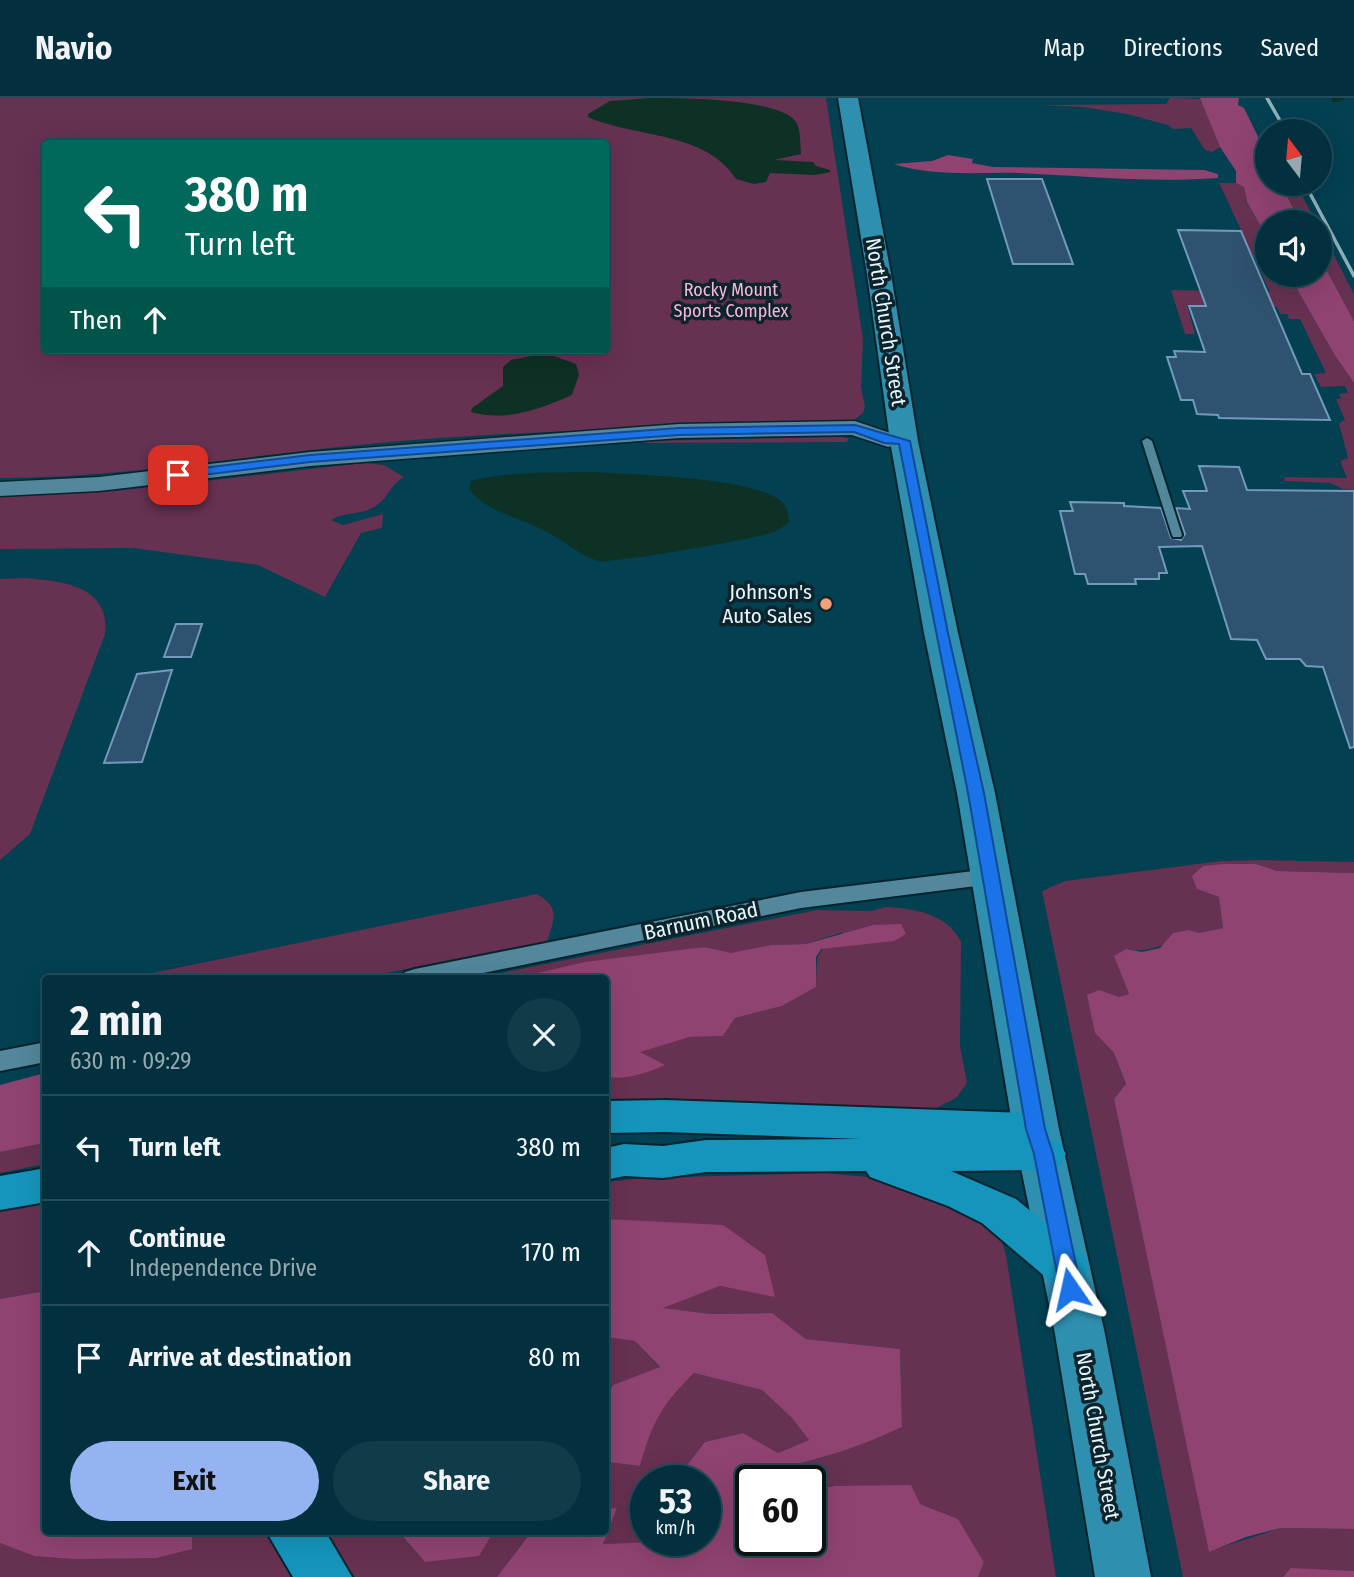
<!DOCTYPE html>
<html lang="en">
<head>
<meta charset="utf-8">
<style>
	body { margin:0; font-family:"Fira Sans Condensed",sans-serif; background:#103c49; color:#f1f3f6; height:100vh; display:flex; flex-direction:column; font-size:26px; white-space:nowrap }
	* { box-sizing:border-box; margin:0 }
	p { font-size:23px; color:#96a9b0 }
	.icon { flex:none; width:38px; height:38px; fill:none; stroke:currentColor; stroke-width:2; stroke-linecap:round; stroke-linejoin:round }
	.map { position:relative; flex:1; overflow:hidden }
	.drawer { position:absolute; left:42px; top:877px; width:567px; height:560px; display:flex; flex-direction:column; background:#02303e; border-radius:7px; box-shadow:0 7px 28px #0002,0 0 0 2px #234b58 }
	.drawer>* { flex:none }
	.hud { position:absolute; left:42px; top:42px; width:567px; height:214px; border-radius:7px; box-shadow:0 7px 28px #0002,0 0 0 2px #234b58; background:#00695c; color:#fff; overflow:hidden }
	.needle { width:46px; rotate:344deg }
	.buttons { position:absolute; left:1255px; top:21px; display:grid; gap:14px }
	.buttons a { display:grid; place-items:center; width:77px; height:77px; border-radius:50%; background:#02303e; box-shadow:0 7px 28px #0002,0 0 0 2px #234b58; font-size:35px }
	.speed { position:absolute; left:630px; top:1367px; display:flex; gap:14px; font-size:35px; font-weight:700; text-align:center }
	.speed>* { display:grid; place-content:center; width:91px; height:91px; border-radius:50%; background:#02303e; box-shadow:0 7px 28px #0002,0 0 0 2px #234b58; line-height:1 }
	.speed small { font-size:18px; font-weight:400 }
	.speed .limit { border:4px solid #111; border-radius:10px; background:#fff; color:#111 }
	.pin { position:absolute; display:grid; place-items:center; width:60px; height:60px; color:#fff; margin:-30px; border-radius:14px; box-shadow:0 4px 10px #0006 }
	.me { position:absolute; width:77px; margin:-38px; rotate:349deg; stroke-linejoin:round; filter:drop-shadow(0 0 5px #0008) }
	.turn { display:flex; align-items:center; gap:24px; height:147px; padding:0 28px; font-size:32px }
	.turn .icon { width:91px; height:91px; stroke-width:2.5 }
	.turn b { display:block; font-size:49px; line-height:60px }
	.then { display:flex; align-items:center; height:66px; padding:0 28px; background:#0003; gap:14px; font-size:26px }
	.round { display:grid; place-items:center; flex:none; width:74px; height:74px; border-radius:37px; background:#103c49 }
	.overview { display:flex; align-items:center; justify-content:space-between; height:119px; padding:0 28px }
	h1 { font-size:42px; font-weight:700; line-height:52px }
	.primary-button { display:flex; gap:14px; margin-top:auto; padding:14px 28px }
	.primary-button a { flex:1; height:80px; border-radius:42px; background:#95b2f1; color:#111; font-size:28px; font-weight:700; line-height:80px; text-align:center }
	.primary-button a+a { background:#103c49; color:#f1f3f6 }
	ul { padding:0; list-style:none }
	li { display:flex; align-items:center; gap:21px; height:105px; padding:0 28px; border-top:2px solid #234b58 }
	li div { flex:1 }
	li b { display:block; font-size:26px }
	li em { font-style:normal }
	header { display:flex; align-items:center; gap:42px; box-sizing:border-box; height:98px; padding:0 35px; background:#02303e; border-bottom:2px solid #234b58 }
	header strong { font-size:33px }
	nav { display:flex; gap:38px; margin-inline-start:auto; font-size:24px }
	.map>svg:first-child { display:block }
</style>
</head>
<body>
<header>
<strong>Navio</strong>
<nav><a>Map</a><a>Directions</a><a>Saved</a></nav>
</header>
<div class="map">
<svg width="1354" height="1479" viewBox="0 0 1354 1479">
	<rect width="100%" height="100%" fill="#024052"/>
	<path fill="#673151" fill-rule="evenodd" d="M0,0H826L863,241L861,290L865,308L863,315L854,322L839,327C683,330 525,331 369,346C246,357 123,380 0,380ZM46,46H606V252H46Z
		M1170,0L1201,1L1220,49L1212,54L1205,52L1191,30L1173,31L1168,27L1127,16L1083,9L1038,7L1166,6Z
		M1219,85H1236L1244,89L1247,104L1267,139V177H1289L1334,256L1354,285V392L1343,391L1330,385L1284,383L1285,379L1347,380L1340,363L1348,360L1339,325L1345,322L1336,301H1341L1339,296L1348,295L1345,288L1321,289L1314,276L1326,275L1300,221H1289L1287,216H1280L1277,209L1187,207L1195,236H1185L1171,192L1270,194Z
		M1281,86H1296L1316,124H1300Z
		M1320,130L1354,196V223L1320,160Z
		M842,339L849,341L846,344L648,345L635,343Z
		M364,365L384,367L404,379C386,390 390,403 368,412C355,417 343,414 331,422L343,427L383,416L382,430L361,435L325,499L258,467L133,450L0,451V399L116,393Z
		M24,480C61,483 111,487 105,536L30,736L0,762V481Z
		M1261,762L1354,764V775L1277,773L1256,766L1203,768L1197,791L1219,799L1223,830L1199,835L1189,832C1167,845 1152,856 1126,851L1124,881L1129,896L1119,900L1099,892L1095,935L1114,955L1126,986L1114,1001L1209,1453L1281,1430L1354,1431V1473L1291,1471L1283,1479H1183L1042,793L1065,783L1221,763Z
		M537,796C561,810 554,821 547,844L360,880H150L152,875Z
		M885,809C914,810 948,816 961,844L960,948L967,985L956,1000L932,1012L870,1015L832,1008L606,1004V979L614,980L664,967L638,954L690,939L723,938L735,920L782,908L816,889C818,852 813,858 843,834L806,846L771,847L731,856L704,849L516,880H476L817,812L871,813Z
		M44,1016H45V1066L0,1075V1054L44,1045Z
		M824,1075L890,1081L949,1101L1000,1137L1006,1157L1056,1479H978L984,1464L958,1421L920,1406L834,1388L810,1393V1382H751V1390L733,1380C792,1370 847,1355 902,1329L900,1251L806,1241L772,1215L711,1216L662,1210L720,1188L775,1198L630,1123L606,1121V1084L642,1080Z
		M45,1098V1193L0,1201V1106Z
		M606,1239L635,1243L660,1270L613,1287L606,1300Z
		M694,1275L762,1292L792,1320L809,1342L778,1355L743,1335L705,1344L675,1382H646V1442L662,1444L602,1446L617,1411H606V1364L640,1368C654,1320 658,1311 694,1275Z
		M192,1433H272L296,1479H0V1445L34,1458L191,1451Z
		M323,1433H398L425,1464L479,1457L494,1433H532L497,1479H355L333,1454Z"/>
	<path fill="#904371" d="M1200,0H1239L1238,7L1244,10L1267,57V86H1281L1300,124H1267V139L1247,104L1244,89L1236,85V73L1220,49Z
		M948,57L973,61L972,65L993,69L1204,72L1218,76V80C1151,85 1085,78 1018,75C978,74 933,79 894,66L932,63Z
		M1320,160L1354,223V285L1334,256L1289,177H1320Z
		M1224,766H1256L1277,773L1354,775V1431L1281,1430L1246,1439L1209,1454L1114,1001L1126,986L1114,955L1095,935L1087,897L1099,892L1119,899L1129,896L1114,858L1126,851L1142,854L1160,850L1173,835L1189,832L1199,835L1223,830L1219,799L1197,791L1192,778L1203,768Z
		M901,826L906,836L894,843L821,851L816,859V889L782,908L735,920L723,938L690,939L640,954L665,967C648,975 625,982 606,979V880H516L585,864L704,849L731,855L771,847L806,846L873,827Z
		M45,975L44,1045L0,1054V987Z
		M606,1121L723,1127L765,1157L775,1199L720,1188L663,1210L711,1216L772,1215L806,1241L900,1251L902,1329C846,1356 794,1368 734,1380L751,1390V1442H810V1393L834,1388L911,1387L920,1406L958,1421L984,1464L978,1479H497L532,1433H606V1411L617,1410L603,1446L705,1442V1382H675L705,1344L743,1335L778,1355L809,1342L792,1320L762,1292L694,1275C660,1309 653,1323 640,1368L606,1364V1300L613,1287L660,1269L635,1243L606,1239Z
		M45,1193L46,1433H192V1451L156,1460L74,1461L34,1458L0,1445V1201Z
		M398,1433H494L479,1458L425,1464Z
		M1291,1470L1354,1473V1479H1283Z"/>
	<path fill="#0d3124" d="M650,0C680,0 779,0 796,24C801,32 800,46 801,56L774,62L813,64L816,68L830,72V74L815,77L770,75L766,84L754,86L736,81C706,33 635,40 588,19V16L610,3Z
		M531,258H554L576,266L579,277L572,297C541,311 505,324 471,314L472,310L503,288V269L511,262Z
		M594,374C633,377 756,379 782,404C788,410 788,416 789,424C785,427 781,431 776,433C764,440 607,466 598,463C577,456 558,438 537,429C513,418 485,412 469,391L471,383C511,373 554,375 594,374Z"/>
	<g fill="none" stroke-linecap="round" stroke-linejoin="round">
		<path stroke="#0d3124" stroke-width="4.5" d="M1334,2L1342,0"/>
	</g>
	<path fill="#2f5270" stroke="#749abb" stroke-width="2" d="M987,81H1042L1073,166H1013Z
		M1178,132L1241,133L1302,276H1310L1330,322L1219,320L1218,317L1197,316L1193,302H1181L1167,259H1176L1174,253L1205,254L1189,208H1206Z
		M1199,368L1239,369L1247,392L1354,393V649L1350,650L1323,569L1306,568L1300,561H1266L1257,542L1231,541L1202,448L1159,449L1167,475H1159V481H1135L1136,486H1088L1085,476H1075L1060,413H1073L1070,404L1124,405V408L1161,410L1171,440L1181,442L1185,436L1176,410L1190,411L1183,393H1207Z
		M176,526H202L191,559H164Z
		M172,572L142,664L104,665L137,576Z"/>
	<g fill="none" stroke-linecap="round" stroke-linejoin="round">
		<defs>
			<path id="service" d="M1147,340L1152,343L1182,437L1181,439H1173L1172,437L1142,343Z"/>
			<path id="minor" d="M990,771L1000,773L1003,779L1000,785L801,810L459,880H401L405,874L415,871L801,794Z
				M46,944V964L0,973V953Z"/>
			<path id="tertiary" d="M855,323L896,337L900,342L896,347L888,349L852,337L679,340L310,368L99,393L0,398V384L99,379L310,354L679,326Z"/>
			<path id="primary" d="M838,0H858L891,176L918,343L958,535L995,695L1059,1031L1105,1236L1151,1479H1095L1055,1236L1013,1031L957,695L924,535L890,343L867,176Z"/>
			<path id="motorway" d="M665,1002L1027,1015L1043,1020L1050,1031L1044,1040L1059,1044L1066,1056L1059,1068L1043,1072L951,1073L1016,1101L1083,1156L1090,1169L1083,1182L1066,1187L1049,1182L982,1125L948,1108L870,1079L866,1073L706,1074L663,1080L624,1078L606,1082V1050L624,1046L663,1048L706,1042L861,1041L665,1034L606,1035V1003Z
				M46,1070V1104L0,1112V1078Z
				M266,1433H325L352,1479H293Z"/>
		</defs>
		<use href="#service" stroke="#07242e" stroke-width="4"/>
		<use href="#minor" stroke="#07242e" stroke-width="4"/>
		<use href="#tertiary" stroke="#07242e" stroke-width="3"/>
		<use href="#primary" stroke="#07242e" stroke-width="4"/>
		<use href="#motorway" stroke="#07242e" stroke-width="4"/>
		<use href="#service" fill="#52879c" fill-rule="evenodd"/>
		<use href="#minor" fill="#52879c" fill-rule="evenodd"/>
		<use href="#tertiary" fill="#52879c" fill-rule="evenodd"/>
		<use href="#primary" fill="#2e8faf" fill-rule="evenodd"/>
		<use href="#motorway" fill="#1695bc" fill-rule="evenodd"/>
		<path stroke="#8fb1bc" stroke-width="3.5" d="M1267,0L1286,33
			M1305,86L1354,178"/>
	</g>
	<path fill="#1a73e8" stroke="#114b97" stroke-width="2" d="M855,327L910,343L948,535L984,695L1045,1031L1053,1056L1081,1191L1078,1197L1070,1199L1063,1197L1060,1191L1034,1056L1026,1031L968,695L899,346L884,345L854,334L679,337L310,364L178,380L172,377L178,373L310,357L679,330Z"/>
	<circle fill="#f1a17c" stroke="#0d242c" stroke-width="2.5" cx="826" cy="506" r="7"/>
	<g text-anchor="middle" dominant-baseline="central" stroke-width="7" stroke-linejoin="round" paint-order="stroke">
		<g font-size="18" fill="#fab7db" stroke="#0d242c">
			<text x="731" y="192">Rocky Mount<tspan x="731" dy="21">Sports Complex</tspan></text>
		</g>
		<g font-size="21" fill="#e6f6fd" stroke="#0d242c">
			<text transform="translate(886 224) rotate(81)">North Church Street</text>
			<text transform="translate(701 823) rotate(-12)">Barnum Road</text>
			<text transform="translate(1098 1338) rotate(80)">North Church Street</text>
		</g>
		<g font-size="21" fill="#e6f6fd" stroke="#0d242c" text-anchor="end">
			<text x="812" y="494">Johnson's<tspan x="812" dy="24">Auto Sales</tspan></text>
		</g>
	</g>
</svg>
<div class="buttons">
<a><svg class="needle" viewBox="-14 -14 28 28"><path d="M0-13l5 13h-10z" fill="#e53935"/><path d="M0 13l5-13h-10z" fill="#96a9b0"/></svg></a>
<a><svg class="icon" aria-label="sound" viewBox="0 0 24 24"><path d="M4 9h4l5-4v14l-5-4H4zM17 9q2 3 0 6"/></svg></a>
</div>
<div class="speed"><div>53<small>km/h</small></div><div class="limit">60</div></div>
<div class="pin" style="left:178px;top:377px;background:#d93025"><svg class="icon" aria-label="arrive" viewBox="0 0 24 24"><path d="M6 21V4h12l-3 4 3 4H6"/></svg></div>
<svg class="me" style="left:1070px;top:1191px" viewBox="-20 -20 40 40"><path d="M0-17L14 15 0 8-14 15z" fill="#1a73e8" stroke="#fff" stroke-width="4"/></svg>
<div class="hud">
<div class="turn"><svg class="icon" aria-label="left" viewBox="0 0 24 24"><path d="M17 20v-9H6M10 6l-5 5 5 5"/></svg><div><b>380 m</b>Turn left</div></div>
<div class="then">Then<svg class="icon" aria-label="ahead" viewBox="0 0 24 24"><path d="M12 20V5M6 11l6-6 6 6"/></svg></div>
</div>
<section class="drawer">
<div class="overview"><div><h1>2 min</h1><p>630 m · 09:29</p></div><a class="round"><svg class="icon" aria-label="close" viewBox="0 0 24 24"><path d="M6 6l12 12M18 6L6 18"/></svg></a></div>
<ul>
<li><svg class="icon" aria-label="left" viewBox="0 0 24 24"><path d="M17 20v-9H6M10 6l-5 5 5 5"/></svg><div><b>Turn left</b></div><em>380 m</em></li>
<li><svg class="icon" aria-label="ahead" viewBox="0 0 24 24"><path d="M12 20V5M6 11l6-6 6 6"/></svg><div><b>Continue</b><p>Independence Drive</p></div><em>170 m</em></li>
<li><svg class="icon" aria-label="arrive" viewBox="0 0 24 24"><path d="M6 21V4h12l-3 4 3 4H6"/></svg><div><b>Arrive at destination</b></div><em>80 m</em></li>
</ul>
<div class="primary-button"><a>Exit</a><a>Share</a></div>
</section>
</div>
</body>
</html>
